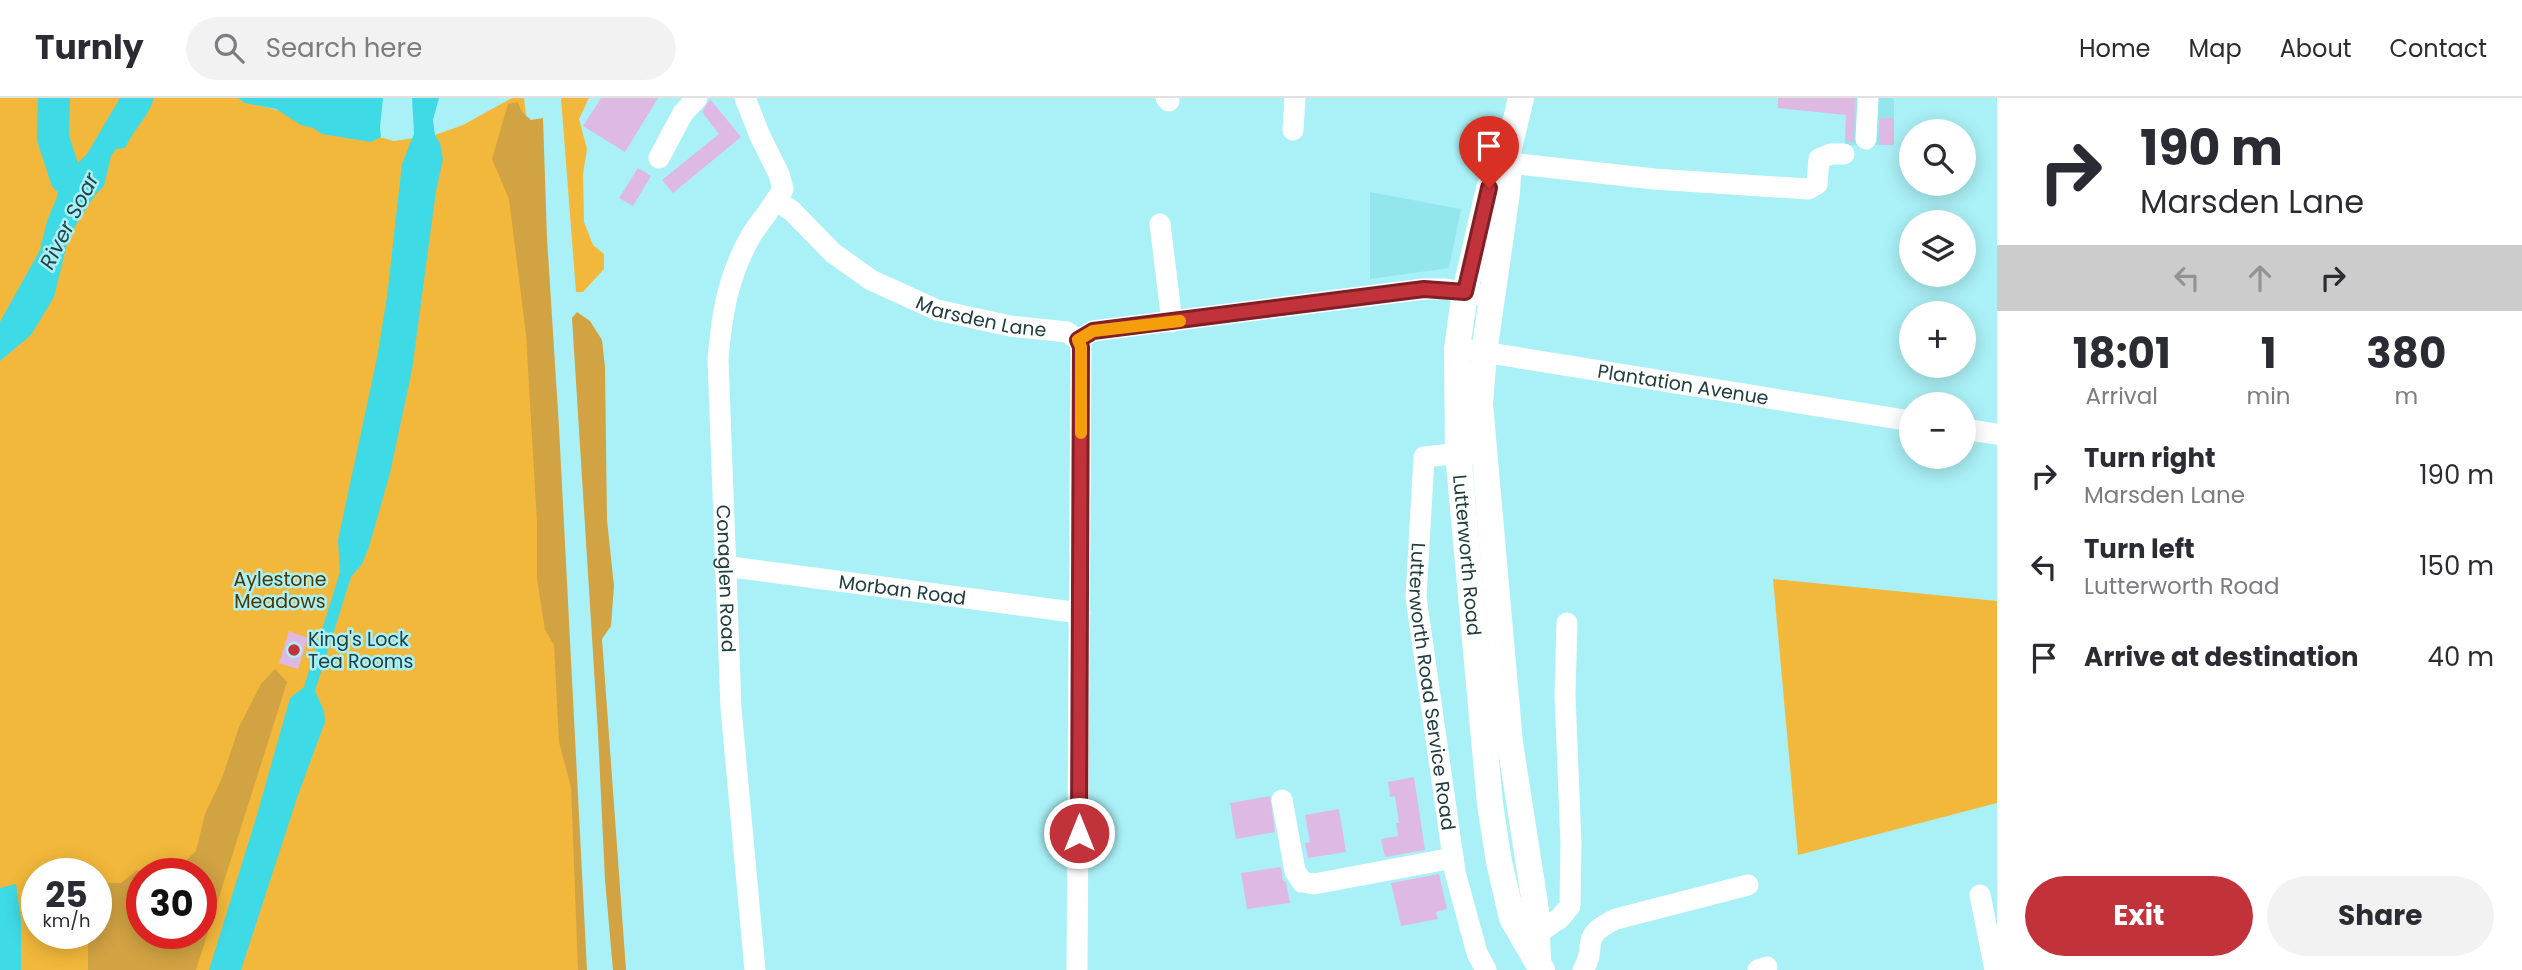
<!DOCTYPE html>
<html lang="en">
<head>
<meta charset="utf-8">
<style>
	body { margin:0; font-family:Poppins,sans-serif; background:#f2f2f3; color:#2b2b33; height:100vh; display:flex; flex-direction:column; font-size:26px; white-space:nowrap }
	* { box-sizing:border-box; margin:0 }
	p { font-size:23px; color:#7c7c81 }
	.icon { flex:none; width:38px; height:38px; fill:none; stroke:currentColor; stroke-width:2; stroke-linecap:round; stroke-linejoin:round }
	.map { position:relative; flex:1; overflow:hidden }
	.details { display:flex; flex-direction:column; background:#fff; width:525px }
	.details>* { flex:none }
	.top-card { background:#fff; color:#2b2b33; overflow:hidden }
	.buttons { position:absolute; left:1899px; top:21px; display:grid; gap:14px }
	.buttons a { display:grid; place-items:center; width:77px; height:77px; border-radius:50%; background:#fff; box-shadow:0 4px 18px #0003; font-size:35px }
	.speed { position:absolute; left:21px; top:760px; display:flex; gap:14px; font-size:35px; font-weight:700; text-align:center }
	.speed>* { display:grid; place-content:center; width:91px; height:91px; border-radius:50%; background:#fff; box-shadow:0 4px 18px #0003; line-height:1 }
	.speed small { font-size:18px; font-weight:400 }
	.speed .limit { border:10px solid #d22; background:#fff; color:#111 }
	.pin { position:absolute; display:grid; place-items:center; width:60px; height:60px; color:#fff; margin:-72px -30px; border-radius:50% 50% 50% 0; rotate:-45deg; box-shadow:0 0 7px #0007 }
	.pin .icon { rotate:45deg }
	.me { position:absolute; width:77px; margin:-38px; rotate:0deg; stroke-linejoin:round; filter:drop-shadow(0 0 5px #0008) }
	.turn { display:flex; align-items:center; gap:24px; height:147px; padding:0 28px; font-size:32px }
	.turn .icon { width:91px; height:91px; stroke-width:2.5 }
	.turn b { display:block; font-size:49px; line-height:60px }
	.lanes { display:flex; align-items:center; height:66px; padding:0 28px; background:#0003; justify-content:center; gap:35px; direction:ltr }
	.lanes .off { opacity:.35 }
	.eta { display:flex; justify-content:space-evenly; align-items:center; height:119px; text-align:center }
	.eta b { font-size:42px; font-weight:700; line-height:49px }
	.action { display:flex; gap:14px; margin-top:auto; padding:14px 28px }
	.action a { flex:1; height:80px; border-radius:42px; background:#c2323b; color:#fff; font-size:28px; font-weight:700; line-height:80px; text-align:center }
	.action a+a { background:#f2f2f3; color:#2b2b33 }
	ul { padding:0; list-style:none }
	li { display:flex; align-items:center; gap:21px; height:91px; padding:0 28px }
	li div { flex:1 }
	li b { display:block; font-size:26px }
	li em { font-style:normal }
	header { display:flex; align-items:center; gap:42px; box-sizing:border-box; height:98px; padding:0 35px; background:#fff; border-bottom:2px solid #e1e1e2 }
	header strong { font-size:33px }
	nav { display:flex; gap:38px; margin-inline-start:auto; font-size:24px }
	.search { width:490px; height:63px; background:#f2f2f3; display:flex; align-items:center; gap:18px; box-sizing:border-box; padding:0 24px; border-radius:38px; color:#7c7c81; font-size:26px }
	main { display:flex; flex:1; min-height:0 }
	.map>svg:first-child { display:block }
</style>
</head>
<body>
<header>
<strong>Turnly</strong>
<div class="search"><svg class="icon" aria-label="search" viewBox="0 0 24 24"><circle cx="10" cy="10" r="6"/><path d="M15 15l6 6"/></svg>Search here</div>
<nav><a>Home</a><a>Map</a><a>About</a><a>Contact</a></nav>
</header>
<main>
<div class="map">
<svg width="1997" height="872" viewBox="0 0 1997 872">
	<rect width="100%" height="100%" fill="#aaf1f7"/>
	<path fill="#94e6ed" d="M1847,0H1894V47H1845Z
		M1370,94L1461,111L1449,170L1370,181Z"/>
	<path fill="#f2b83b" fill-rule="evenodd" d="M0,0H238L243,3L394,43L435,37L463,27L512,0H524L549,220L585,872H0ZM37,775H96V835H37ZM142,775H201V835H142Z
		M561,0H589L579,21L587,51L583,76L584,124L593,147L604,156V171L583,194H576Z
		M1773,481L1997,503V705L1798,757Z"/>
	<path fill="#d2a342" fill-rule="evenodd" d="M518,4L522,14L531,22L543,20L547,140L559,329L587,872H578L571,689L559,644L554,547L545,532L537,481V425L526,236L509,101L492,61L508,6Z
		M577,214L590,223L602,242L605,269L607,422L614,488L611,528L602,541L626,872H613L605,782L598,635L572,220Z
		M275,571L287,584L196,872H88V835H96V790L100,785H121L136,773L180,768L196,753L205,716L222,680L239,629L261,586ZM201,775V835H142V775Z"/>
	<path fill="#3edae5" d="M120,0H154C149,18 133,32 125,50L116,51L111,58L104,88L95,97L69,138L54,199L31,237L0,263V224L40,152L47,123L57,99L59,86L55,70L53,40C63,48 65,61 75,68L87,56Z
		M238,0H383L380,29L381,39L371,44L322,36L313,30L301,27L276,11L245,5Z
		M412,0H439L433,22L435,37L440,45L443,61L436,93L412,272L390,375L369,449L362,466L351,479L315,593L324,613L325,624L298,697L241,872H209L257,717L290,600L304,589L340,474L338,442L377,260L387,199L402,66L414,36Z
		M16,786L21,822V872H0V790Z"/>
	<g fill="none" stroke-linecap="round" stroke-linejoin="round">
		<path stroke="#3edae5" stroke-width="32" d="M54,0L53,40L66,80"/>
	</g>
	<path fill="#deb9e3" d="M601,0H658L625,54L583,28Z
		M1778,0H1855L1854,44L1845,43L1846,17L1778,10Z
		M710,1L741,39L673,95L662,82L719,36L702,14Z
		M1880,20H1894V47H1879Z
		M638,70L651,78L633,108L619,100Z
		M289,533L308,540L298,571L279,565Z
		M1414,679L1425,752L1385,759L1381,741L1398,738L1396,725H1399L1395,698L1390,699L1388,684Z
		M1270,698L1275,734L1236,741L1230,705Z
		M1339,711L1346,754L1308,760L1305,745L1310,744L1305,717Z
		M1281,769L1283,783L1286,784L1290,805L1247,811L1241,775Z
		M1439,776L1447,811L1436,814L1438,821L1401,828L1391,785Z"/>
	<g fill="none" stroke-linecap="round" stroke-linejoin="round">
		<g stroke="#fff" stroke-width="21">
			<path id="s1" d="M745,0L760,38L779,76L783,91C774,107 762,121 752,136C728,177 722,215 718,261L731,610L755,872"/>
			<path d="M1166,0L1169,3"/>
			<path d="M1293,32L1295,0"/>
			<path d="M1866,41L1868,0"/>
			<path d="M659,60L683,15L697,0"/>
			<path d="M1509,65L1654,81L1808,91L1817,86L1819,61L1831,56H1844"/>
			<path id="s2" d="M776,102L792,113L833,155L871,182L937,212L1010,228L1067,234L1078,242L1093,233L1424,191H1445L1492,199"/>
			<path d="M1160,126L1172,224"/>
			<path id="s3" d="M1471,252L1911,323"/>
			<path d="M1964,331L1997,336"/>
			<path id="s4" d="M1471,354L1424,359L1416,499L1455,774L1477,855L1486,872"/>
			<path id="s5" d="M724,468L1080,515"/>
			<path d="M1282,702L1295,773L1302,784L1314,786L1453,760"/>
			<path d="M1980,797L1995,872"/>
			<path d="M1538,835L1560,820L1570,808L1571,746L1565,597L1567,525"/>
			<path d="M1077,872L1081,249L1078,242"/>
			<path d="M1583,872C1599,847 1576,840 1616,821L1748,787"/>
			<path d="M1758,872L1767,869"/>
		</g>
		<g stroke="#fff" stroke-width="26">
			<path id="s6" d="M1521,0L1509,50L1489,90L1465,194L1457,250L1458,355L1490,706L1499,764L1512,820L1542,872"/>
			<path d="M1509,58L1507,95L1484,255L1480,306L1510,645L1536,812L1538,861"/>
		</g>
	</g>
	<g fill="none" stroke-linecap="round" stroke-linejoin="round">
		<defs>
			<path id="route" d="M1079,735L1081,249L1078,242L1093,233L1424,191L1465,194L1489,90"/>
		</defs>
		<use href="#route" stroke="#7e2026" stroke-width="18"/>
		<use href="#route" stroke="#c2323b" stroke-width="12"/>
		<path stroke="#f59e0b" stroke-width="12" d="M1081,335V249L1078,242L1093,233L1180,223"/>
	</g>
	<circle fill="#c2323b" stroke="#aaf1f7" stroke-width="2.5" cx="294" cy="552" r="7"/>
	<g text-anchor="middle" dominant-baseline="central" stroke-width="5" stroke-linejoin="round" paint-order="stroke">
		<g font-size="19" fill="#203d40" stroke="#aaf1f7">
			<text stroke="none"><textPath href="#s2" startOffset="242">Marsden Lane</textPath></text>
			<text stroke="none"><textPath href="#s3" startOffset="215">Plantation Avenue</textPath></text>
			<text stroke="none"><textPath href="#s6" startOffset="467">Lutterworth Road</textPath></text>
			<text stroke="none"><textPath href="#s1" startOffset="504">Conaglen Road</textPath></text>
			<text stroke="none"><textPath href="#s5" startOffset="180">Morban Road</textPath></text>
			<text stroke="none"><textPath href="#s4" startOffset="278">Lutterworth Road Service Road</textPath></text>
		</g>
		<g font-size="19" fill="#4e3600" stroke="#aaf1f7">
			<text x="280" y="481">Aylestone<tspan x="280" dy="22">Meadows</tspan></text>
		</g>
		<g font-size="19" fill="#203d40" stroke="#aaf1f7" text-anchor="start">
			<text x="308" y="541">King's Lock<tspan x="308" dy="22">Tea Rooms</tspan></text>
		</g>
		<g font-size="21" font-style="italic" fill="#244345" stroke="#aaf1f7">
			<text transform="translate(69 123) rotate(-63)">River Soar</text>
		</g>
	</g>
</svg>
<div class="buttons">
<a><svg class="icon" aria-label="search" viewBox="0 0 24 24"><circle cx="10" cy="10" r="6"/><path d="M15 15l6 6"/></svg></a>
<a><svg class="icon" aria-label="layers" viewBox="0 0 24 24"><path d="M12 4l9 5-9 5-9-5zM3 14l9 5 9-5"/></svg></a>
<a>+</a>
<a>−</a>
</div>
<div class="speed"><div>25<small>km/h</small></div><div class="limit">30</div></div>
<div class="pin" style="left:1489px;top:90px;background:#d93025"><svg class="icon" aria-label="arrive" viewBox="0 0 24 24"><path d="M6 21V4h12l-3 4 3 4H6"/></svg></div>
<svg class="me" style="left:1079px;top:735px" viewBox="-20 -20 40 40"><circle r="17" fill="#c2323b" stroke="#fff" stroke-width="3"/><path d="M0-11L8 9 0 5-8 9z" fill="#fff"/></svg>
</div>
<section class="details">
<div class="top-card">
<div class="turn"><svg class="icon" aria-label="right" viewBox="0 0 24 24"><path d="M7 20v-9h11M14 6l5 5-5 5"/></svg><div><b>190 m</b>Marsden Lane</div></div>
<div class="lanes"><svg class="icon off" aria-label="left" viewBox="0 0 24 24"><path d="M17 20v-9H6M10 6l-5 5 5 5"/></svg><svg class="icon off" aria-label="ahead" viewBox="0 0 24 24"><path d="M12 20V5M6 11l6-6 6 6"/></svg><svg class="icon" aria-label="right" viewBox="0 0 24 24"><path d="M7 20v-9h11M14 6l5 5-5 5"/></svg></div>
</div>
<div class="eta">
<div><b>18:01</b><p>Arrival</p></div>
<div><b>1</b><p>min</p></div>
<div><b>380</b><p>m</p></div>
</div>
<ul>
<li><svg class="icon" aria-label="right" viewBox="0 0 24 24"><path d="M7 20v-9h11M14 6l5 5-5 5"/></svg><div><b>Turn right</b><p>Marsden Lane</p></div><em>190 m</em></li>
<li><svg class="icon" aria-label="left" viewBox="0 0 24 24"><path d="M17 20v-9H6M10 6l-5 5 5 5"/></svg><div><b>Turn left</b><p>Lutterworth Road</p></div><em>150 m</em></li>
<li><svg class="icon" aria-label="arrive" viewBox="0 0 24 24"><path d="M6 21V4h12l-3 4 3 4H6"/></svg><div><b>Arrive at destination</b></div><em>40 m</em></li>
</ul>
<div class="action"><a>Exit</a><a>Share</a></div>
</section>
</main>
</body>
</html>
